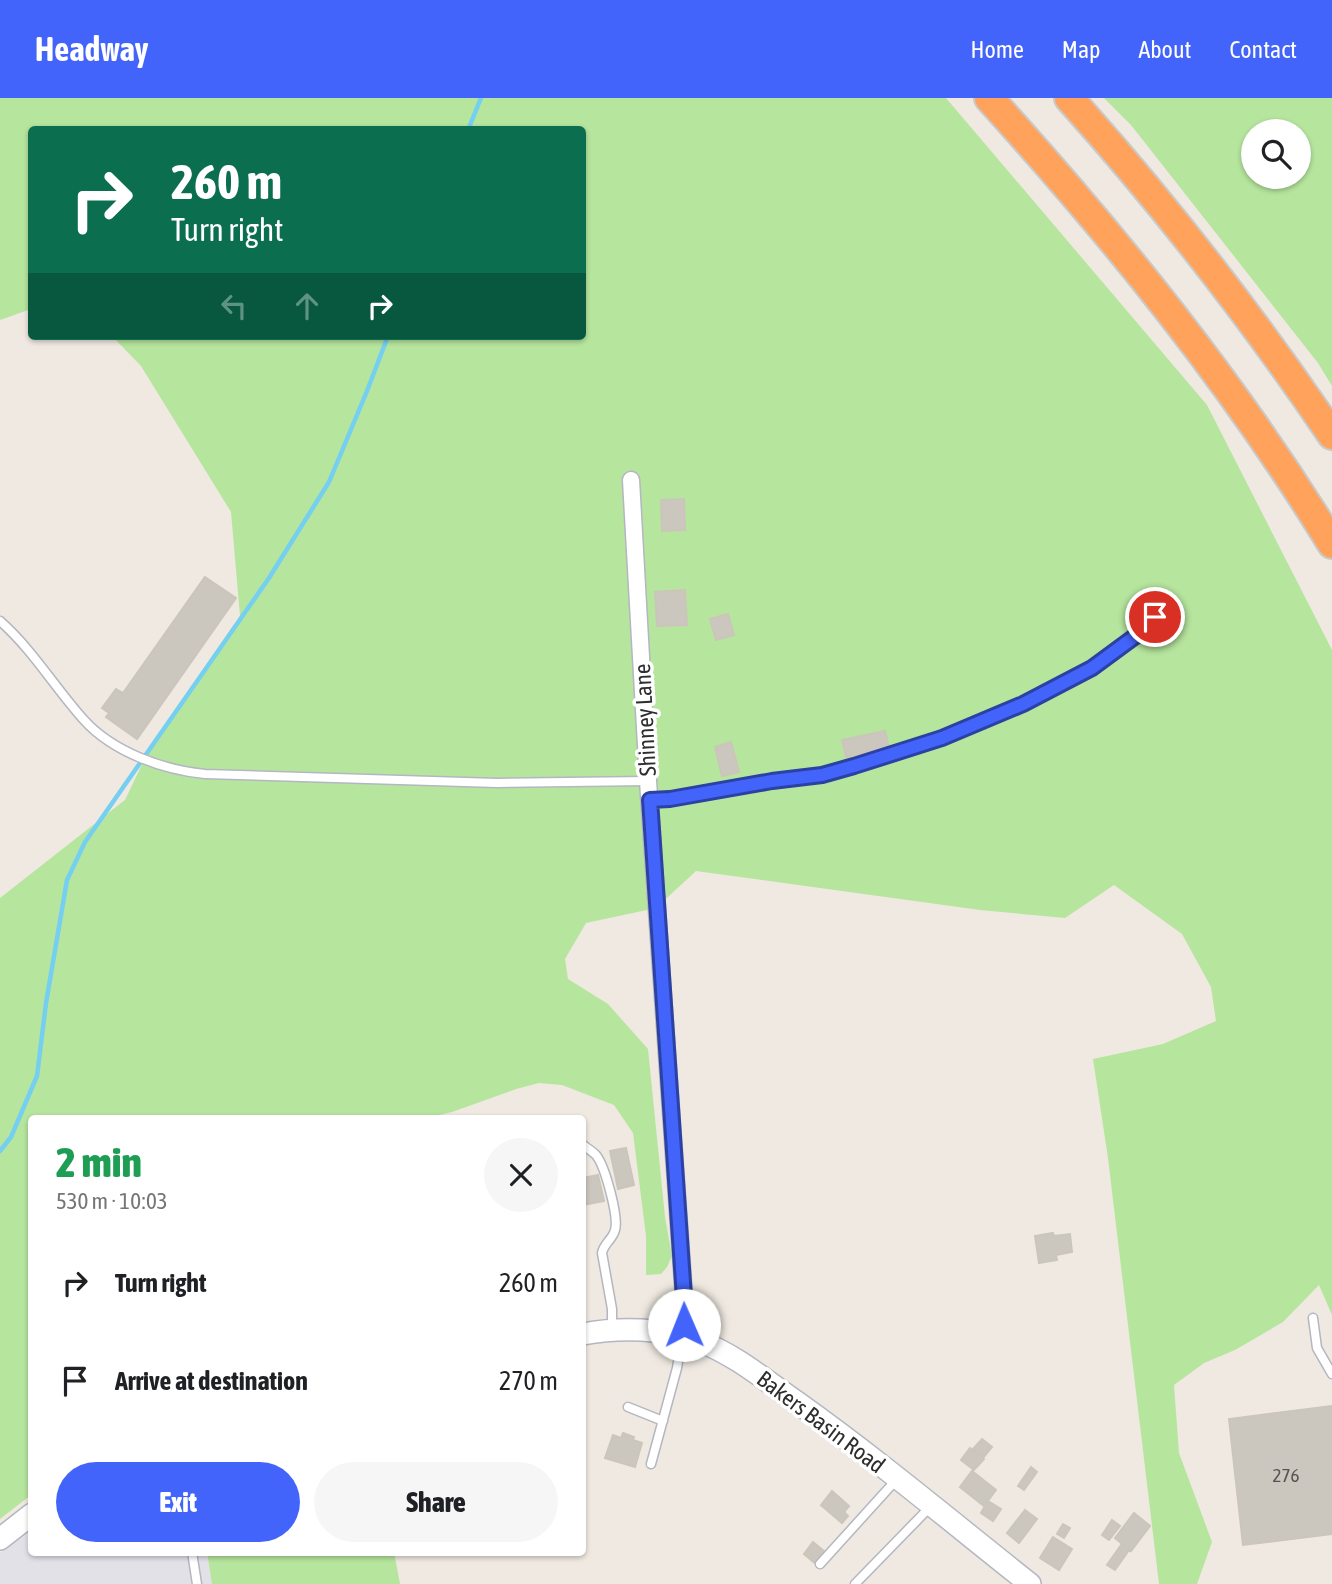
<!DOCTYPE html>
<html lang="en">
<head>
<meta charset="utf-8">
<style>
	body { margin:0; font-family:"Asap Condensed",sans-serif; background:#f6f6f6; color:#202124; height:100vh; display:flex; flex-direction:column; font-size:26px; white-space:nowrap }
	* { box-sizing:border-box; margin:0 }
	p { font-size:23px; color:#757577 }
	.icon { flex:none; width:38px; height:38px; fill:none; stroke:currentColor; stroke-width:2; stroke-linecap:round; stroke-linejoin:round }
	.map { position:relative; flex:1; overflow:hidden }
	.drawer { position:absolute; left:28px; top:1017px; width:558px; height:441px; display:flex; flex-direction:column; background:#fff; border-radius:7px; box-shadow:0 2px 5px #0004 }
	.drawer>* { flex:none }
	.banner { position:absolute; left:28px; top:28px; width:558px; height:214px; border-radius:7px; box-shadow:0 2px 5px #0004; background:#0b6e4f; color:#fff; overflow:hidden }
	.controls { position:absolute; left:1241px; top:21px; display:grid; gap:14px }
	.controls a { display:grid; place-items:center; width:70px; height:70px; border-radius:50%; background:#fff; box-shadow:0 2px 5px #0004; font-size:35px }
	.pin { position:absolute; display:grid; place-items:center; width:60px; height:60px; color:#fff; margin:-30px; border:4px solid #fff; border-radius:50%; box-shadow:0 2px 7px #0007 }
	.me { position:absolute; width:77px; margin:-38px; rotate:359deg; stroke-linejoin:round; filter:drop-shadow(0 0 5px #0008) }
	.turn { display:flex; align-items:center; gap:24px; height:147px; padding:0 28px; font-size:32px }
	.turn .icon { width:91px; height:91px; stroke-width:2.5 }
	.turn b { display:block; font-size:49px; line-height:60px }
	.lanes { display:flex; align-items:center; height:66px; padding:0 28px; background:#0003; justify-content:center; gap:35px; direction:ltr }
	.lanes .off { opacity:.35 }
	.round { display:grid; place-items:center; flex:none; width:74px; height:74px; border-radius:37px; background:#f6f6f6 }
	.overview { display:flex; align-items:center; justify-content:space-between; height:119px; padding:0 28px }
	h1 { font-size:42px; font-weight:800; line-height:52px; color:#1e9e55 }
	.cta { display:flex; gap:14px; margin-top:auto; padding:14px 28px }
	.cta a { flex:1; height:80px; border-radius:42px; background:#4264fb; color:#fff; font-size:28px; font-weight:800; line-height:80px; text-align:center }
	.cta a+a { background:#f6f6f6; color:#202124 }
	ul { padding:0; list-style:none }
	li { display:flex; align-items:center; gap:21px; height:98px; padding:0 28px }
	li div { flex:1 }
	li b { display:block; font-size:26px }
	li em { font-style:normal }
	header { display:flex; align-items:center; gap:42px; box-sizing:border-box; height:98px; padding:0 35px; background:#4264fb; color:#fff }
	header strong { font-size:33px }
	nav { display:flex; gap:38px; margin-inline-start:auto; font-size:24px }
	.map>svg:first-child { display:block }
</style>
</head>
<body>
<header>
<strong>Headway</strong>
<nav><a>Home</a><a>Map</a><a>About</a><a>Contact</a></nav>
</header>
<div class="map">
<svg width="1332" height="1486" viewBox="0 0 1332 1486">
	<rect width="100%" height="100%" fill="#efe9e1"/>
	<path fill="#e3e1e8" d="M31,1431L32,1454H207L212,1486H0V1455Z"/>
	<path fill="#b6e59e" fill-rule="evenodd" d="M0,0H946L1207,307L1332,552V1217L1319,1187L1283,1224L1235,1252L1204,1265L1174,1287L1179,1355L1212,1444L1197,1486H1159L1108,1060L1093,961L1163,946L1216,923L1211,889L1182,836L1114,787L1065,820L980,812L696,773L656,810L586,825L565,861L568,881L608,906L648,951L665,1119L672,1158L667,1169L661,1176L646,1177V1138L633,1035L614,1007L562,987L539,985L516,991L452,1014L426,1020H32L31,1397L0,1421V800L125,702L149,652L240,518L231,414L141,268L112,238H583V32H32L31,211L0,222Z
		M1104,0H1332V288L1318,265L1131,27ZM1253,33H1298V79H1253Z
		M207,1454H394L400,1486H212Z"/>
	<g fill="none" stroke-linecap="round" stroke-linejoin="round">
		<path stroke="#75cff0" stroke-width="4.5" d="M468,32L481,0
			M0,1053L11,1039L37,978L46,905L67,782L85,744L269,480L329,384L367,293L388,238"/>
	</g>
	<path fill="#cbc7bf" stroke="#cbc5ba" stroke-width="2" d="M684,401L685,432L662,433L661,402Z
		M205,479L236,500L137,641L106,619L109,615L102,610L116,591L123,595Z
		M685,492L687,527L657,528L655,494Z
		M728,516L734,537L716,542L710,521Z
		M885,633L889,650L846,659L842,642Z
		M731,644L739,674L722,678L715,649Z
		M626,1050L634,1087L618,1091L610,1053Z
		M598,1077L604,1103L583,1107V1080Z
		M1053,1135L1054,1138L1070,1136L1072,1154L1056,1157L1057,1162L1039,1165L1035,1138Z
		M1332,1308V1436L1243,1447L1229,1321Z
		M623,1335L634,1339L633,1342L642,1345L635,1369L605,1360L613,1337L621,1340Z
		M982,1341L992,1349L983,1360L973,1351Z
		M970,1350L984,1361L974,1372L961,1362Z
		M1031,1369L1037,1374L1024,1392L1018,1388Z
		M972,1373L996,1392L984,1408L960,1389Z
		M832,1393L849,1408L844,1414L848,1418L842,1425L821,1407Z
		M988,1403L1001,1411L993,1423L981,1415Z
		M1025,1412L1037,1421L1019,1445L1007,1435Z
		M1134,1415L1150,1428L1131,1453L1115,1440Z
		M1112,1422L1120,1428L1109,1442L1102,1437Z
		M1063,1426L1070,1430L1064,1440L1057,1436Z
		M1053,1439L1072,1451L1059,1472L1040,1460Z
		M813,1444L825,1454L816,1466L804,1456Z
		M1121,1447L1129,1452L1115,1472L1107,1467Z"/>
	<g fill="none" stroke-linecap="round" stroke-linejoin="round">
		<defs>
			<path id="lane" d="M0,523C33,552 55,590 84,622C113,654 163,672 205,676L497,685L648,683
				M650,702L670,701L772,683L822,677L854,668L942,640L1023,606L1092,570L1145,531L1165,507
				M583,1047C587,1050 592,1053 596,1057C605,1068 619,1119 615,1132C613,1141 604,1145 602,1155L612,1211V1231
				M1313,1220L1317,1250L1332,1276
				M628,1309L663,1323
				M651,1366L677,1270L682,1238
				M192,1454L197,1486
				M820,1466L897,1381
				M855,1486L931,1408"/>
			<path id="street" d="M631,382L648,683L685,1214L682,1238"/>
			<path id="secondary" d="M583,1236C620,1229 663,1230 699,1243C736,1257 766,1283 798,1305C878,1362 953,1425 1030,1486
				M0,1441L32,1416"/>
			<path id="highway" d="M989,0C1115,139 1234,286 1332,446
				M1069,0C1164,106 1252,219 1332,337"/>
		</defs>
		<use href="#lane" stroke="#b4b7c1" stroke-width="11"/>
		<use href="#street" stroke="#b4b7c1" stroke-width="19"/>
		<use href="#secondary" stroke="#b4b7c1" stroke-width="24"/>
		<use href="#highway" stroke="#c9c9c9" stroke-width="32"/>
		<use href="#lane" stroke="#fff" stroke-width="8"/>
		<use href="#street" stroke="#fff" stroke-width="16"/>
		<use href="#secondary" stroke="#fff" stroke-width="21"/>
		<use href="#highway" stroke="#ffa35c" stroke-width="28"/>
	</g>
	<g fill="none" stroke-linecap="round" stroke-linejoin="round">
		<defs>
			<path id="route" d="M684,1227L685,1214L650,702L670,701L772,683L822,677L854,668L942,640L1023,606L1092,570L1145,531L1155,519"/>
		</defs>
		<use href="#route" stroke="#2b41a3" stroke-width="18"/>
		<use href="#route" stroke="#4264fb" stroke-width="12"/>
	</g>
	<g text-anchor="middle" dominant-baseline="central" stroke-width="7" stroke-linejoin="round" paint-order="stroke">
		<g font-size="19" fill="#555452">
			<text x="1286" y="1377">276</text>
		</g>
		<g font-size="23" fill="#2e2e2e" stroke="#fff">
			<text transform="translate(645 622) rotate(-93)">Shinney Lane</text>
			<text transform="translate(821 1324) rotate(37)">Bakers Basin Road</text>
		</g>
	</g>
</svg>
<div class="controls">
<a><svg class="icon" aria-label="search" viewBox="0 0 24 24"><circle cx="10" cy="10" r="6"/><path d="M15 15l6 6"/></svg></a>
</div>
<div class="pin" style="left:1155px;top:519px;background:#d93025"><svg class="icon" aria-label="arrive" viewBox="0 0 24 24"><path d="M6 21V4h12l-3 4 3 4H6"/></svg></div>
<svg class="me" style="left:684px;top:1227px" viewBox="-20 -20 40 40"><circle r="19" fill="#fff"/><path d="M0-13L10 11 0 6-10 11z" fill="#4264fb"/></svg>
<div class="banner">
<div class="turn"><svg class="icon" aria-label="right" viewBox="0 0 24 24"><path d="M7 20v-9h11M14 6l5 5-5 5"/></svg><div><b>260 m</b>Turn right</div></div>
<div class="lanes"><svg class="icon off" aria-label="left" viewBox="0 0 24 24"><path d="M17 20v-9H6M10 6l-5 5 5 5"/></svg><svg class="icon off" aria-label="ahead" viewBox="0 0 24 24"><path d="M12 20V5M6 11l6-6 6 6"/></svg><svg class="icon" aria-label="right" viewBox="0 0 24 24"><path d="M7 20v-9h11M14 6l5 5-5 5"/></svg></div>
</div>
<section class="drawer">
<div class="overview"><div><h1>2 min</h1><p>530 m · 10:03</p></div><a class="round"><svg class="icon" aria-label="close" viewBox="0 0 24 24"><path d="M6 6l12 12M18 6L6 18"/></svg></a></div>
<ul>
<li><svg class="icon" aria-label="right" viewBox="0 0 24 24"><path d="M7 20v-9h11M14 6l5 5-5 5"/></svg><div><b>Turn right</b></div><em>260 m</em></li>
<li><svg class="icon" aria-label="arrive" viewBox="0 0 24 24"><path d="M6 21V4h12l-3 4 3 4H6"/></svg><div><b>Arrive at destination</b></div><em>270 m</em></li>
</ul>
<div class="cta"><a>Exit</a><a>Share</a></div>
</section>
</div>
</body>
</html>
